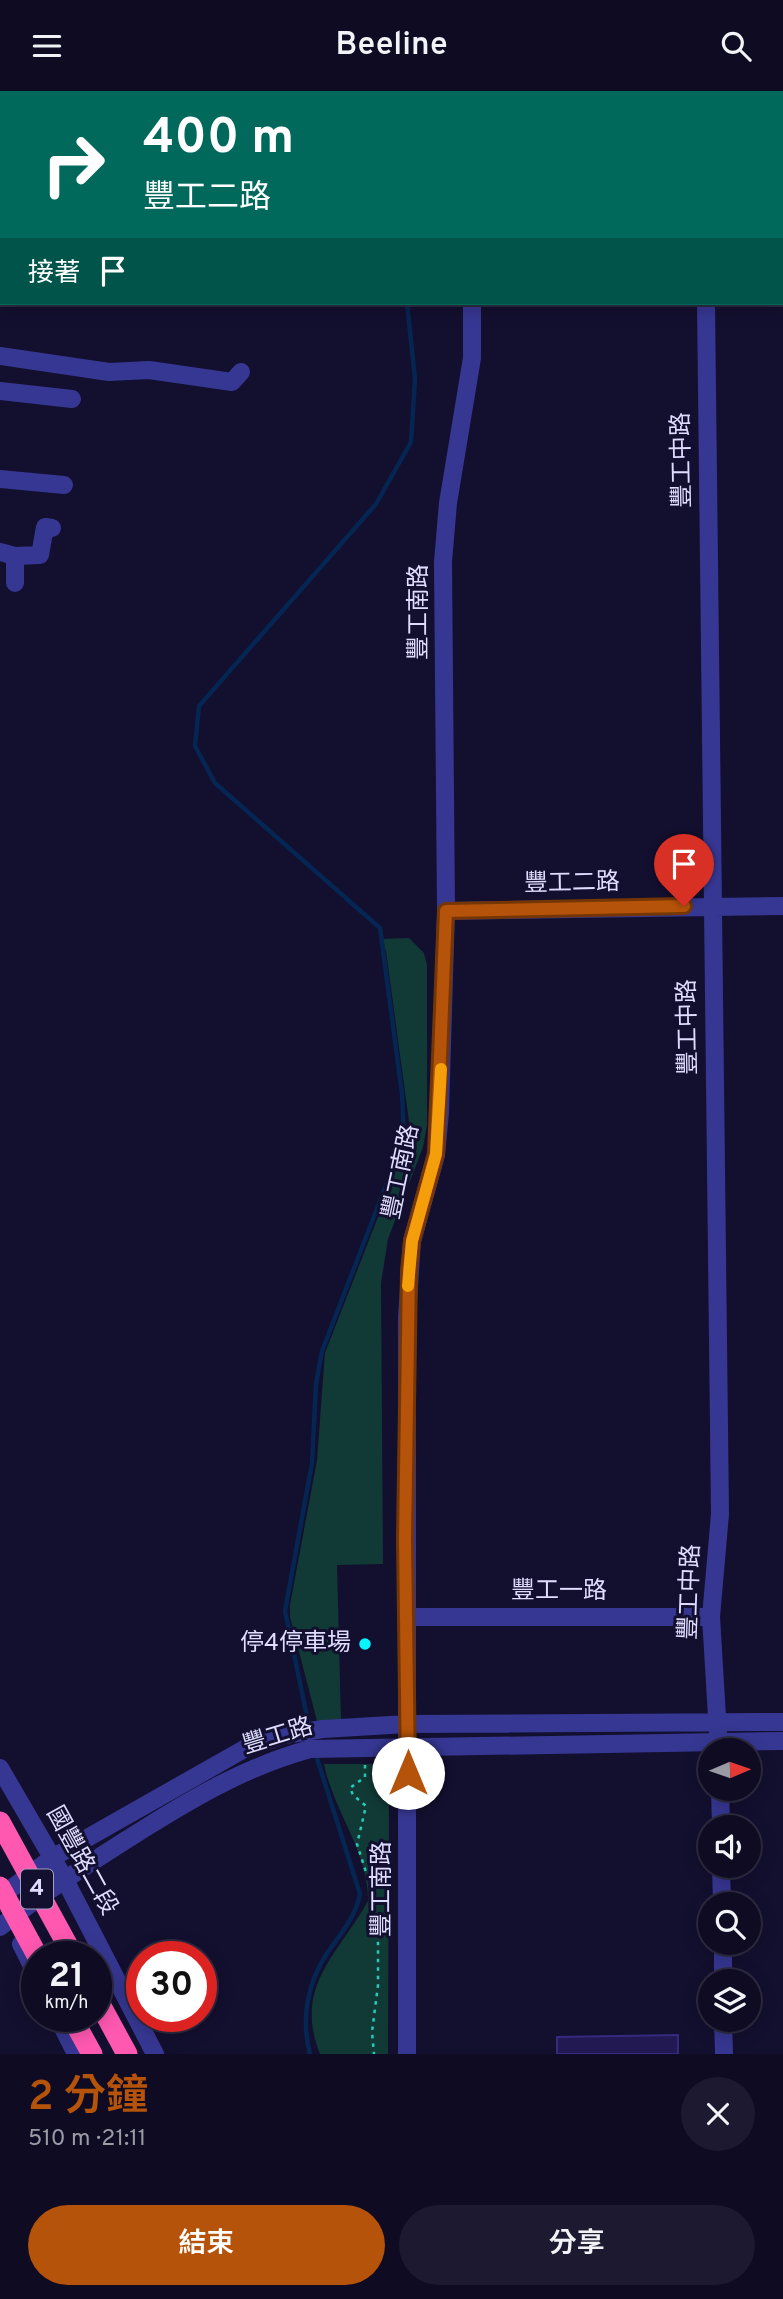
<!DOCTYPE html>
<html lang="zh-TW">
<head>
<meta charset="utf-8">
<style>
	body { margin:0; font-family:Overpass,"Noto Sans TC",sans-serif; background:#1c1930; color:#f1f3f6; height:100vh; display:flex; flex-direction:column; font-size:26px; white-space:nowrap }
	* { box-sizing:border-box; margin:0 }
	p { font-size:23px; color:#9b9ba6 }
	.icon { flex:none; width:38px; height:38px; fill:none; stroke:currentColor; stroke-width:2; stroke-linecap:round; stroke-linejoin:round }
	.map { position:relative; height:1963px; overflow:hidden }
	.details { display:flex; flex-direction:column; background:#0e0b23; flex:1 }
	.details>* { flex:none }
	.hud { position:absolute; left:0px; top:0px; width:784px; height:214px; box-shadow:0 4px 18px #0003,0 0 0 2px #2e2b41; background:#00695c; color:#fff; overflow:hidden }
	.needle { width:46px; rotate:88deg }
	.tools { position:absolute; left:698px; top:1647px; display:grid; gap:14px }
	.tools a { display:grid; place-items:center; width:63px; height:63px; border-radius:50%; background:#0e0b23; box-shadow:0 4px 18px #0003,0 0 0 2px #2e2b41; font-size:35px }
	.speed { position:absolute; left:21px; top:1850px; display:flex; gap:14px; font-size:35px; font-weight:700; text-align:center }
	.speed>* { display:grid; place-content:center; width:91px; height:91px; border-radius:50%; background:#0e0b23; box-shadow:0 4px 18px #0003,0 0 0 2px #2e2b41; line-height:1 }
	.speed small { font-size:18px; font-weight:400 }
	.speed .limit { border:10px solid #d22; background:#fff; color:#111 }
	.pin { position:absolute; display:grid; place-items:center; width:60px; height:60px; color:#fff; margin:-72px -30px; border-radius:50% 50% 50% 0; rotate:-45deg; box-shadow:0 0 7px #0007 }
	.pin .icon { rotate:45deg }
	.me { position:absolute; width:77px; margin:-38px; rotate:0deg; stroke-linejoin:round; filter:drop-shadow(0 0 5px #0008) }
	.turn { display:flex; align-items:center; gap:24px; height:147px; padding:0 28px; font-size:32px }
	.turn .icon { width:91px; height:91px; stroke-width:2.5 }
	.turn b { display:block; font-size:49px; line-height:60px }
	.then { display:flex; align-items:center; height:66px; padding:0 28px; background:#0003; gap:14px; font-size:26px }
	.round { display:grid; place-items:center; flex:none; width:74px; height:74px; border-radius:37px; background:#1c1930 }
	.head { display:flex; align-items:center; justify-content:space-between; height:119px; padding:0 28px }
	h1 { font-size:42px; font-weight:600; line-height:52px; color:#b45309 }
	.action { display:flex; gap:14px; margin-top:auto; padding:14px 28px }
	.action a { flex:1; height:80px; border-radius:42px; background:#b45309; color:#fff; font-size:28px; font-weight:600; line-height:80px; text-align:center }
	.action a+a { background:#1c1930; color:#f1f3f6 }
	header { display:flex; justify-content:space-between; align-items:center; height:91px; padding:0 28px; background:#0e0b23; font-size:32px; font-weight:600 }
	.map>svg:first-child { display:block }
</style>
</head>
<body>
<header><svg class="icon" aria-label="menu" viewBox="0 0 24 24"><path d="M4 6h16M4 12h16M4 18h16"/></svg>Beeline<svg class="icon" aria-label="search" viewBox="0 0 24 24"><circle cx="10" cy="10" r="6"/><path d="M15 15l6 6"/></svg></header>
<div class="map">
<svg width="783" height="1963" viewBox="0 0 783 1963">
	<rect width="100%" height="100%" fill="#130f2f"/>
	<path fill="#113a36" d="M409,847L424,862L427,874V1034L423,1056L388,1148L381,1192L383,1473L337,1474L341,1630H317L290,1526V1514L317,1369L325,1262L408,1049L410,1038L386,860L381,848Z
		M324,1673H374L384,1683L389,1699L388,1963H320C293,1895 338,1864 368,1810C369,1762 333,1719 324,1673Z"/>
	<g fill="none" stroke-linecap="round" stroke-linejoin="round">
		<path stroke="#052552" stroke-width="4.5" d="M376,0V2
			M309,1635L285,1520L312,1372L316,1293L322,1260L404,1048L402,1003L380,837L215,692L195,655L199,615L376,413L411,351L415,288L407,212
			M310,1963C301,1929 307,1893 326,1864C340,1843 355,1828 360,1803L315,1661"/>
	</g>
	<path fill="#221952" stroke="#352980" stroke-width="2" d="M678,1944V1963H557V1946Z"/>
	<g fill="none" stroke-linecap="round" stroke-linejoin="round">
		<path stroke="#24ccb9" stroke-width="2.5" stroke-dasharray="3.5 5" stroke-linecap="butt" d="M365,1674V1686L350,1697L353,1704L366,1715L357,1753L373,1803L371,1820L378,1852V1894L372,1941L374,1963"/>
		<path stroke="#363792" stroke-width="18" d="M703,0V2
			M104,2L106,0
			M483,2L485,0
			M0,119L2,116
			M706,212L720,1423L711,1526L719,1659
			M0,265L109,281L149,279L232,291L241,281
			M0,300L72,308
			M0,388L64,394
			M0,461L15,465L40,464L45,436L52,437
			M15,465V492
			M446,820L783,815
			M408,1526H711
			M0,1677L64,1787L155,1963
			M720,1698L721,1736
			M721,1774L722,1813
			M0,1806L52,1767L246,1657L284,1644L323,1638L407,1633L783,1631
			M0,1836C45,1800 93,1770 142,1739C196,1705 248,1675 310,1658L783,1650
			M723,1852V1890
			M21,1853L37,1885
			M57,1925L76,1963
			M723,1928L724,1963
			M407,1963V1226L412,1150L436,1064L440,1021L446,820L443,471L448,412L472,267V212"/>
		<path stroke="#ff58b1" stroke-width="21" d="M96,1906L127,1963
			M71,1925L92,1963"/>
		<path stroke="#ff58b1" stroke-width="21" d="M0,1731L74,1866
			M0,1796L38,1866"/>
	</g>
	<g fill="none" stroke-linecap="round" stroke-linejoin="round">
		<defs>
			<path id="route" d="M408,1682L405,1448L409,1180L412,1150L436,1063L446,820L684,815"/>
		</defs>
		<use href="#route" stroke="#753606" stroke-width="18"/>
		<use href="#route" stroke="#b45309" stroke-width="12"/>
		<path stroke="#f59e0b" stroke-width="12" d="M408,1195L412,1150L436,1063L441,978"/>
	</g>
	<circle fill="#09f3ff" stroke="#130f2f" stroke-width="2.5" cx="365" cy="1553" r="7"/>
	<g text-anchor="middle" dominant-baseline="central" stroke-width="6" stroke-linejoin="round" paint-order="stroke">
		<rect fill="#130f2f" stroke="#a29fc1" stroke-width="2" x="21" y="1778.5" width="32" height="39" rx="5"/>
		<g font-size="23" font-weight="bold" fill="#dfddff">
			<text x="37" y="1798">4</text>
		</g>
		<g font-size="24" fill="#dfddff" stroke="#130f2f">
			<text transform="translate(683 369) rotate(-91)">豐工中路</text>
			<text transform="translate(420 521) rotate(-90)">豐工南路</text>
			<text transform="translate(572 793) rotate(-1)">豐工二路</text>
			<text transform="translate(689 936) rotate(-91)">豐工中路</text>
			<text transform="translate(402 1081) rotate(-78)">豐工南路</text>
			<text x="559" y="1501">豐工一路</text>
			<text transform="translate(691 1501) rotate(-88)">豐工中路</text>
			<text transform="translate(278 1646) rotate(-17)">豐工路</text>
			<text transform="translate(81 1770) rotate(61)">國豐路二段</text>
			<text transform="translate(383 1798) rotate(-90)">豐工南路</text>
		</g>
		<g font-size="24" fill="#dfddff" stroke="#130f2f" text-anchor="end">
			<text x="351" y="1553">停4停車場</text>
		</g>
	</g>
</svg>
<div class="tools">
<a><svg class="needle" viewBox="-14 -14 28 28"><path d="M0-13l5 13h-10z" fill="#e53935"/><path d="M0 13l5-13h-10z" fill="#9b9ba6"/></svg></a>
<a><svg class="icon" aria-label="sound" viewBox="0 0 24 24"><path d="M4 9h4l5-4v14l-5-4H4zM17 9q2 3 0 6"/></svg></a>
<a><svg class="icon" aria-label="search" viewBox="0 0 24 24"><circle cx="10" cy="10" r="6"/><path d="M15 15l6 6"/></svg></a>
<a><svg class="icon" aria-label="layers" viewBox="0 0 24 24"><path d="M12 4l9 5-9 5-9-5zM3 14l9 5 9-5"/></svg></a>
</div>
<div class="speed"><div>21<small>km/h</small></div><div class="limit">30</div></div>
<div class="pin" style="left:684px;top:815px;background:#d93025"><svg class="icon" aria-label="arrive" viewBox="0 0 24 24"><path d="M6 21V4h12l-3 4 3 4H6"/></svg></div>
<svg class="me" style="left:408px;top:1682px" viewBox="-20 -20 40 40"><circle r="19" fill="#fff"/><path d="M0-13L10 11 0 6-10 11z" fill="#b45309"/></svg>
<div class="hud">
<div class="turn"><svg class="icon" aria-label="right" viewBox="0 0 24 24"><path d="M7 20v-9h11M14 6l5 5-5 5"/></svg><div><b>400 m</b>豐工二路</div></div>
<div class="then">接著<svg class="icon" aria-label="arrive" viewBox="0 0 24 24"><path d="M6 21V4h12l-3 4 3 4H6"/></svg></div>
</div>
</div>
<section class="details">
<div class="head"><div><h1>2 分鐘</h1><p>510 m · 21:11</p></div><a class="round"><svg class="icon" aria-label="close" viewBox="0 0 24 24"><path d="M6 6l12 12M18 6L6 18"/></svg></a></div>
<div class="action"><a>結束</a><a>分享</a></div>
</section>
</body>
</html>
